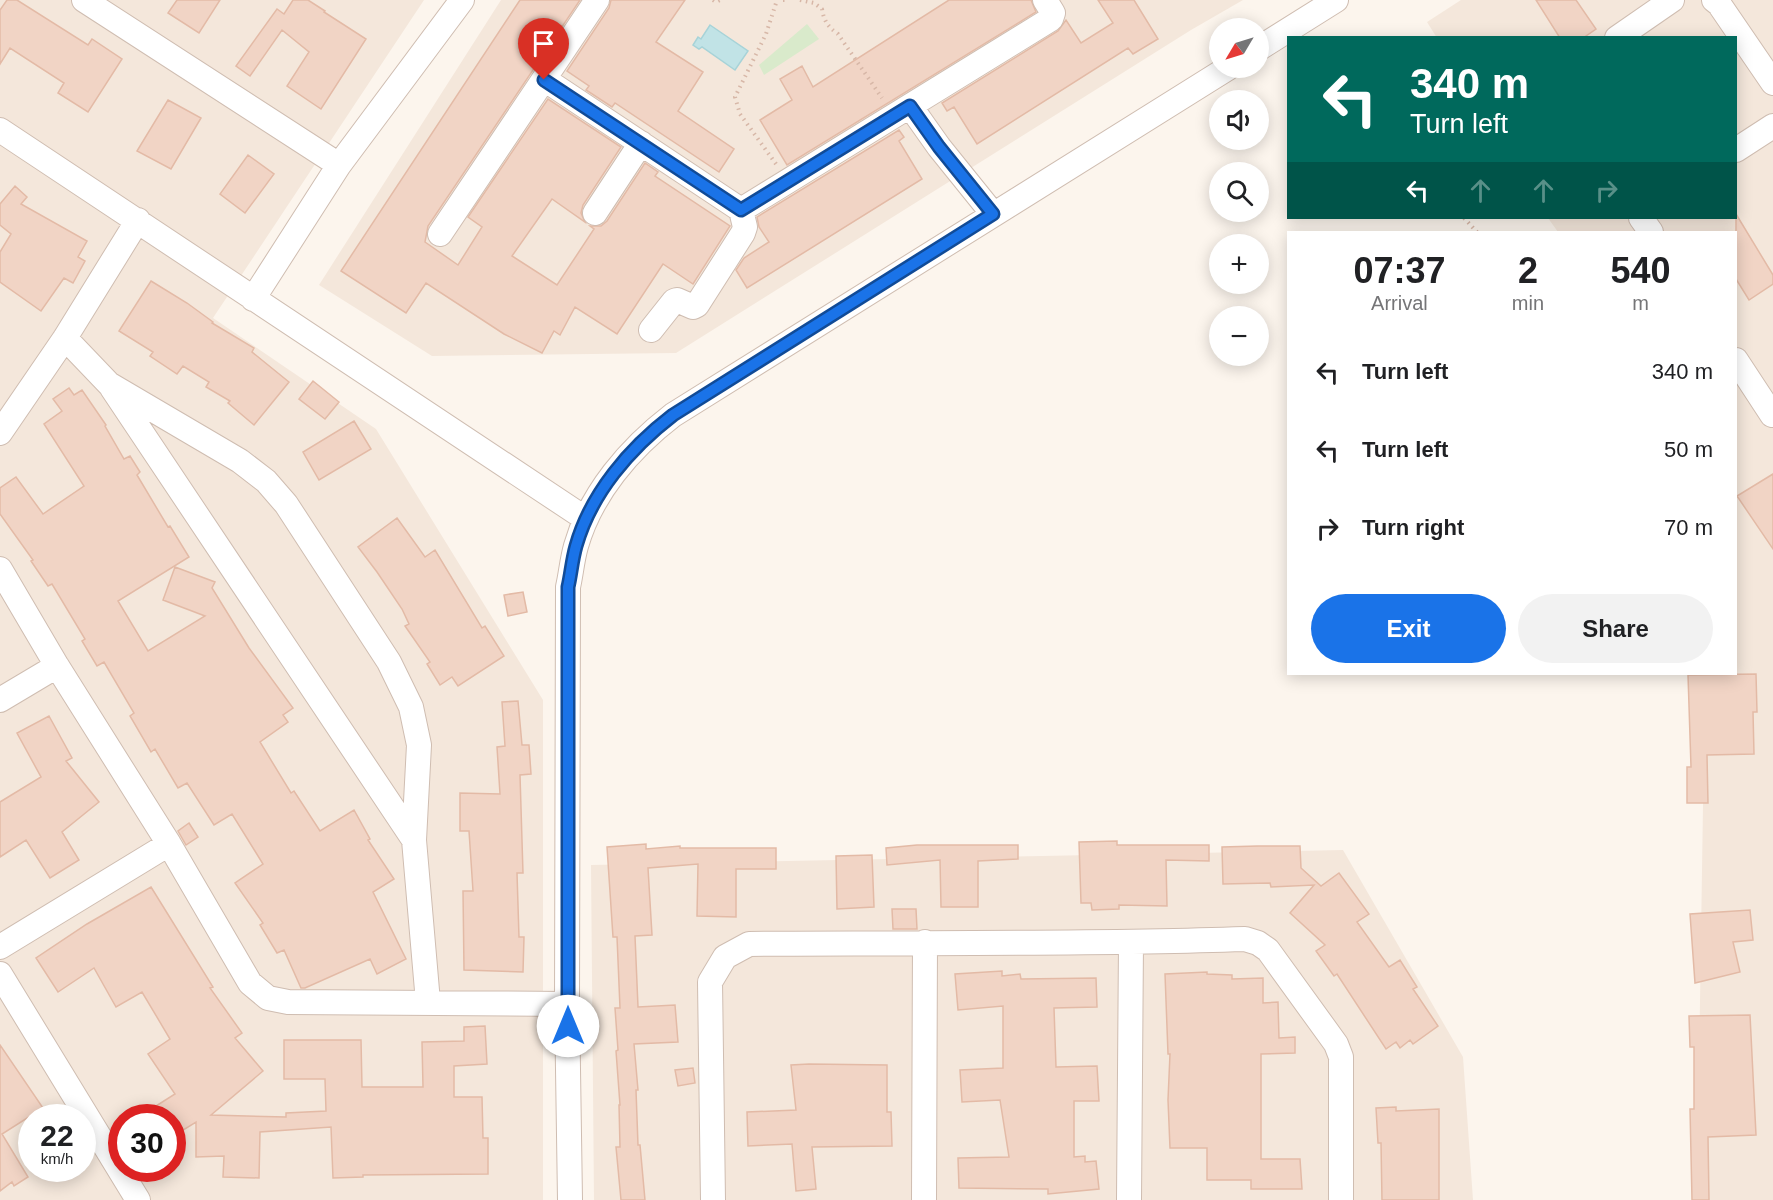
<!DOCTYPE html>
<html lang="en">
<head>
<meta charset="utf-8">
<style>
	body { margin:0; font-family:Arial,sans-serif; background:#f2f2f2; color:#202124; height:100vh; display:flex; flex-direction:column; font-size:22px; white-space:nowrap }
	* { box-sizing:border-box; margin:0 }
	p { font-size:20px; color:#757577 }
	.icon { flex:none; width:33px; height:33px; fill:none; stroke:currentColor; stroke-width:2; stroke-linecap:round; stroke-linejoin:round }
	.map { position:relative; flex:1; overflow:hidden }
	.details { position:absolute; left:1287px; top:231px; width:450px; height:444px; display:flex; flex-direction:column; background:#fff; border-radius:0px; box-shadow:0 3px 15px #0003 }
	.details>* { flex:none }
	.hud { position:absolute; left:1287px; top:36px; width:450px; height:183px; border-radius:0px; box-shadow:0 3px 15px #0003; background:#00695c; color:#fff; overflow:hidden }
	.needle { width:39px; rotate:232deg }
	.tools { position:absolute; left:1209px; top:18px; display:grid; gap:12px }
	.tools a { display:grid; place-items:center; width:60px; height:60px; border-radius:50%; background:#fff; box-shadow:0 3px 15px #0003; font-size:30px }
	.speed { position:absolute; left:18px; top:1104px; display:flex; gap:12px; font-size:30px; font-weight:700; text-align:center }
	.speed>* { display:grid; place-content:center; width:78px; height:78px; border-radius:50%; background:#fff; box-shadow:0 3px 15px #0003; line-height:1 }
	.speed small { font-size:15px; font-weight:400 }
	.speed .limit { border:9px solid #d22; background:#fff; color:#111 }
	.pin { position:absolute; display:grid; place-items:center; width:51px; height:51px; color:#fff; margin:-62px -26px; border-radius:50% 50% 50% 0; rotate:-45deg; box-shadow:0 0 6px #0007 }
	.pin .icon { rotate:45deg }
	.me { position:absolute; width:66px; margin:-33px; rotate:0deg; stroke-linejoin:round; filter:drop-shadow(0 0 4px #0008) }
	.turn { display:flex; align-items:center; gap:21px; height:126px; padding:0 24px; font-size:27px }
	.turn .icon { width:78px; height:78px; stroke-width:2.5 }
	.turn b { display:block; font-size:42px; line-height:51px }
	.lanes { display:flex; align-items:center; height:57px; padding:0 24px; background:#0003; justify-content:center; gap:30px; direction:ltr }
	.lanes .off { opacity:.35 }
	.eta { display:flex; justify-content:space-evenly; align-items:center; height:102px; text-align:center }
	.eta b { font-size:36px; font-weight:800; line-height:42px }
	.action { display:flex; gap:12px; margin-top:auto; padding:12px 24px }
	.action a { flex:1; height:69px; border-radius:36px; background:#1a73e8; color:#fff; font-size:24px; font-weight:800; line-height:69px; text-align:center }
	.action a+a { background:#f2f2f2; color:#202124 }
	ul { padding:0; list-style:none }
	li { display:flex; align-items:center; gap:18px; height:78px; padding:0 24px }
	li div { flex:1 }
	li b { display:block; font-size:22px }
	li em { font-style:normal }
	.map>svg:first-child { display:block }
</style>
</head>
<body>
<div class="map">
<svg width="1773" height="1200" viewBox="0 0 1773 1200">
	<rect width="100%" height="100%" fill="#fcf5ed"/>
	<path fill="#f4e7db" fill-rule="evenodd" d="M0,0H424L213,318L376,429L543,700V1200H0ZM32,1118H82V1168H32ZM122,1118H172V1168H122Z
		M501,0H1243L1191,30L676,353L432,356L319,285Z
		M1461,0H1773V1200H1697L1705,674H1736V232H1558L1548,218H1736V38H1437L1427,22Z
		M1343,850L1463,1057L1473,1200H594L591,865Z"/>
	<path fill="#d9eacb" d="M807,24L819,39L764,75L759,65Z"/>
	<path fill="#c1e3e6" stroke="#a7d3d8" stroke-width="1.5" d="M710,25L748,51L735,70L702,47L699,49L693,45L698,37L701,39Z"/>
	<path fill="#f1d4c5" stroke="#e3baa6" stroke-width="1.5" d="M7,0H17L88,45L92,39L122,59L88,112L58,93L64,83L10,48L0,64V10Z
		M177,0H220L199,33L168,13Z
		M293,0H308L325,11L324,12L366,39L321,109L287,86L309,52L282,30L250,76L236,66L277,9L284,14Z
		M520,0H580L428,226L425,242L458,265L482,227L468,217L548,99L621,147L583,205L581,213L585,222L552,199L512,256L557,285L594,229L590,226H601L607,221L645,163L658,172L655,176L730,226L693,284L663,264L617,334L575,307L560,335L554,331L542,353L504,334L426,283L406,313L341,271Z
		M611,0H685L656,42L703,72L678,111L734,149L719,172L615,103L612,107L586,90L589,86L567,71L609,8Z
		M949,0H1031L1036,12L787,165L760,120L792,100L780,79L802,66L813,87Z
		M1098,0H1134L1158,39L1133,54L1128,48L977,144L954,107L947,111L942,103L1058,31L1066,20L1081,43L1113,23Z
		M1536,0H1576L1596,29L1583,38H1560Z
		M168,100L201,118L171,169L137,151Z
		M899,130L904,137L899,141L922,179L747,288L736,270L744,258L769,242L759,227L757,217Z
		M248,155L274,174L245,213L220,194Z
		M15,186L27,197L21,204L87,241L78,257L85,261L73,283L64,278L41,311L0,282V252L11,234L0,225V204Z
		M1736,214L1773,275V284L1749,300L1736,279Z
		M151,281L187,303L213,322L212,323L254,348L252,352L289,382L254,425L228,403L230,401L206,387L209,382L183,366L177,374L150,356L153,352L119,331Z
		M313,381L339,402L325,419L299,399Z
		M69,388L74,395L82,390L106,425L105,426L124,459L130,456L140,472L137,475L168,527L170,526L189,557L118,601L148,651L205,616L163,600L175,567L215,582L212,588L249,648L293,708L283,715L288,722L260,742L291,793L294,791L320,831L354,810L370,839L368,840L394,879L373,892L406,959L377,974L370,959L305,988H301L284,950L277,953L260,925L263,923L235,883L263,864L232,814L214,825L187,783L178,788L155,749L151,752L130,716L134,713L104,662L97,666L82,641L85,639L52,584L48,586L31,561L33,560L0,514V488L16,477L43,514L84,486L44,424L62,411L53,399Z
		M354,421L371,449L319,480L303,452Z
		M1773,474V549L1737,496Z
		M397,518L425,557L435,550L482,628L485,626L504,656L458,686L452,677L440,685L427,664L430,662L405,626L409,624L402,609L377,572L358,547Z
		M523,592L527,612L508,616L504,595Z
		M1756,674L1757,712H1753L1754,754L1707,755L1708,803H1687V767H1691L1688,675Z
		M518,701L522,745H529L531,774L520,775L523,873H517L519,937H524L523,972L464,970L463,891H473L469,831H460V793L500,794L497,747L505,746L502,702Z
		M49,716L72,758L66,761L99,802L62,832L79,860L50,878L26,840L0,857V802L41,777L17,733Z
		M189,823L198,837L186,845L178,831Z
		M1117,841V845H1209V861L1166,860L1167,906L1119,905V909L1092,910L1091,903H1081L1079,842Z
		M646,844V849L680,846V848H776V869H736V917L697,916L698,864L648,868L652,935L635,936L638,1007L675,1005L678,1042L634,1044L638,1090H636L638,1145H640L645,1200H621L616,1147H620L619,1105H620L616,1051L618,1050L615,1008H620L617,937H613L607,847Z
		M917,845H1018V859L978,861V907H941L940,860L887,865L886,848Z
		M1258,846H1300L1301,868L1321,886L1339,873L1369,914L1357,922L1389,967L1400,960L1417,987L1413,989L1438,1026L1413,1044L1410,1040L1400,1048L1396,1042L1386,1049L1337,974L1334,976L1316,951L1325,945L1290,913L1314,885L1271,887L1270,883L1223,884L1222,847Z
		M872,855L874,907L837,909L836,856Z
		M151,887L213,987L210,988L242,1033L235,1038L263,1071L211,1115L286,1117V1113L326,1111L325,1079H284V1040H361L362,1087H423L422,1042L464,1041V1027L485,1026L487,1064L454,1066V1097H482L483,1138H488V1174L363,1175V1177L333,1178L331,1127L260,1132L259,1178L223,1177L224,1156L196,1157V1122L172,1137V1118H137L175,1094L148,1054L170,1039L142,992L116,1007L94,968L58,992L36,958L87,924Z
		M892,909H916L917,929H893Z
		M1750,910L1753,940L1733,942L1740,972L1695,983L1690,914Z
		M1002,971V976L1020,974L1021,979L1096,978L1097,1007L1054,1008L1056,1067L1097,1066L1099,1101H1074V1157L1085,1156V1162L1096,1161L1099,1189L1048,1194V1189L959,1188L958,1158L1009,1157L1000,1100L962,1102L960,1070L1003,1068V1006L958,1010L955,974Z
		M1207,972V974L1232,975V979L1263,978V1003L1278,1002L1279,1038L1295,1037V1053L1261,1054V1159H1300L1302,1189H1251V1180H1207V1148H1170L1168,1100L1170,1054H1168L1165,974Z
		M1750,1015L1756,1135L1708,1137L1709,1200H1692L1690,1109H1694V1047H1690L1689,1016Z
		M0,1045L43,1108L2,1134L28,1177L14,1186L12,1182L0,1191Z
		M809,1064L887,1065V1112H891L892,1146L812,1147L816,1189L796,1191L792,1144L748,1146L747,1112L796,1110L791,1065Z
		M693,1068L695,1083L678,1086L675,1070Z
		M1396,1107V1111L1439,1109V1200H1382L1381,1143H1378L1376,1108Z"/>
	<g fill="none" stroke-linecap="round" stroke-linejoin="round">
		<defs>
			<path id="street" d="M84,0L339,165
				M597,0L544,79L741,210L1051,19L1053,13L1045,0
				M1714,0L1719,4L1773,83
				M1617,38L1672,0
				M1258,49L1336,0
				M910,106L939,147L993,214
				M0,130C196,258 390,390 586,519
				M1736,150L1773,126
				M595,213L641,143
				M1641,218L1651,232
				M440,234L544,79
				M253,299L339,165L462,0
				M651,330L674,301L677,300L693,307L697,305L743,233L745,227L741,210
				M65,338L109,384L240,461L266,481L286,504L389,662L411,707L419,745L414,840L428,1002
				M1736,360L1772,415
				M112,388L414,840
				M0,433L65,338L138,220
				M0,569L57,666L169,844L250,983L268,998L288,1002L567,1004
				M0,700L57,666
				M0,947L169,844
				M0,974L138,1200
				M570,1200L567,1004L568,587C571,574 572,560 576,546C591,493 630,448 673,415L1228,68
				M713,1200L710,982L725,957L749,944C914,942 1080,945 1245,939L1258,943L1268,950L1336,1044L1341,1057V1200
				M924,1200L925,942
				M1129,1200L1131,943"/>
		</defs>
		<use href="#street" stroke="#cfbdb1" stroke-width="26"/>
		<path stroke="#d7b7a7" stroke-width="4" stroke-dasharray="1.5 4.5" stroke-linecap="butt" d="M713,0L716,2L720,0
			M783,0H785
			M800,0L814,3L822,9C824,21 828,27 838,34L882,98
			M776,164L740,114L735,97L766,34L777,0
			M1464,218L1477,232"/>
		<use href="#street" stroke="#fff" stroke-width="24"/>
	</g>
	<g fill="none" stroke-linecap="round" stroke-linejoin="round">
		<defs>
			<path id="route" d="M544,80L741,210L910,106L939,147L993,214L673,415C630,448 591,493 576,546C572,560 571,574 568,587V1026"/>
		</defs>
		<use href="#route" stroke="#114b97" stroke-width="15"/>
		<use href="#route" stroke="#1a73e8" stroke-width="10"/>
	</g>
</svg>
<div class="tools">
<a><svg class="needle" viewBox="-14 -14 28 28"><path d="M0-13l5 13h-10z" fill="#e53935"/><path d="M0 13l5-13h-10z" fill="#757577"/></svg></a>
<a><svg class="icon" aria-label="sound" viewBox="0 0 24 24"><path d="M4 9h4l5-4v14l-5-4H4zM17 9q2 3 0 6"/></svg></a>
<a><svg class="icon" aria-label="search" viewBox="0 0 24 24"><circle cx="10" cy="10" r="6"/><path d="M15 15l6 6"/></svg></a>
<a>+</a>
<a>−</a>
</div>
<div class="speed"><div>22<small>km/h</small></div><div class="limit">30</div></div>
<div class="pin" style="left:544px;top:80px;background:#d93025"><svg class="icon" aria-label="arrive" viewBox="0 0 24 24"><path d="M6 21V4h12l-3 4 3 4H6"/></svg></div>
<svg class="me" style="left:568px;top:1026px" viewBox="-20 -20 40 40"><circle r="19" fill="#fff"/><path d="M0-13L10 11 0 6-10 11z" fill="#1a73e8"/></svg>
<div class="hud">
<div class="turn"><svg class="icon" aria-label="left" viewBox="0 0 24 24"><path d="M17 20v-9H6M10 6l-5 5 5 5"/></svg><div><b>340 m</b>Turn left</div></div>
<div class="lanes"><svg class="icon" aria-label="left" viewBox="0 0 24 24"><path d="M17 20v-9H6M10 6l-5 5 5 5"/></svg><svg class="icon off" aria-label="ahead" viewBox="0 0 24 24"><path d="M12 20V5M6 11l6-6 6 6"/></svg><svg class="icon off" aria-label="ahead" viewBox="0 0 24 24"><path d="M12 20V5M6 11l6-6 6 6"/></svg><svg class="icon off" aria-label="right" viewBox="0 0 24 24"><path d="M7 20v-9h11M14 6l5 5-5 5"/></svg></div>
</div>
<section class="details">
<div class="eta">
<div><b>07:37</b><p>Arrival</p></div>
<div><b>2</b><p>min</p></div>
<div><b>540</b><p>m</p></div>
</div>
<ul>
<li><svg class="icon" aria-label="left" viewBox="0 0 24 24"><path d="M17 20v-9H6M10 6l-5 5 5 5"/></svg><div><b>Turn left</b></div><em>340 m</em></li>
<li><svg class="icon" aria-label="left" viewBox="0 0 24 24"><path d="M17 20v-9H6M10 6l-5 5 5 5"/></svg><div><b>Turn left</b></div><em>50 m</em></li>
<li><svg class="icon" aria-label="right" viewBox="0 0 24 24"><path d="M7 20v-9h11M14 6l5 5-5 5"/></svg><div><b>Turn right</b></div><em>70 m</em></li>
</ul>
<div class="action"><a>Exit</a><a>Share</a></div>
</section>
</div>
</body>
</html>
